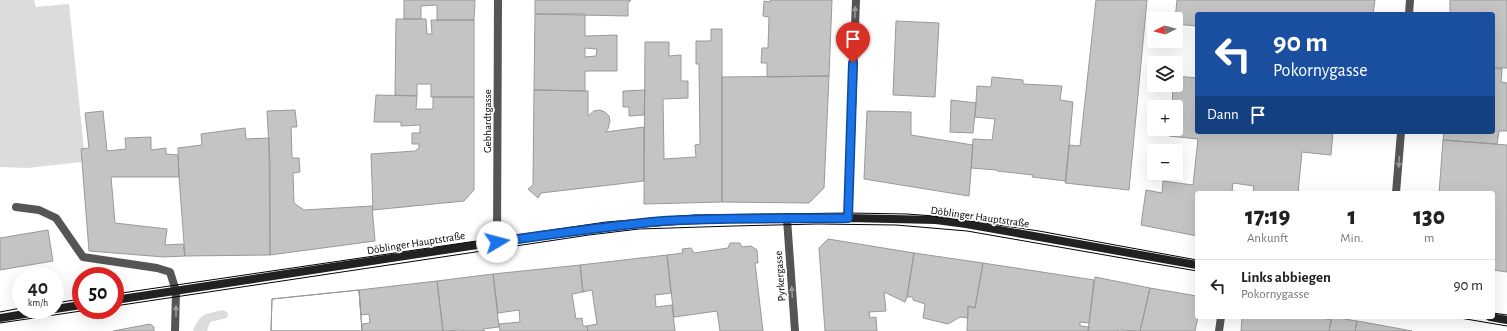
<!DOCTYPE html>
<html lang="de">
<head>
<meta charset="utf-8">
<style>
	body { margin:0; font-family:"Alegreya Sans",sans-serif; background:#f2f2f2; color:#222; height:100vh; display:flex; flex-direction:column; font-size:15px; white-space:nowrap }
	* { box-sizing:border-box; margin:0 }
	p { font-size:13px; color:#767676 }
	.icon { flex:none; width:22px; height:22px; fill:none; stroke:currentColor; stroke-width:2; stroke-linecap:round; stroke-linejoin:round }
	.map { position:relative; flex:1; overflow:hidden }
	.details { position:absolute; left:1195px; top:191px; width:300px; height:128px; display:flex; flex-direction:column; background:#fff; border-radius:4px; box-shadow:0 4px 16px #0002 }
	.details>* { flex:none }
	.hud { position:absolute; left:1195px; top:12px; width:300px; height:122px; border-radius:4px; box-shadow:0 4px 16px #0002; background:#1a4fa0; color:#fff; overflow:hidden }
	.needle { width:26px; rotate:264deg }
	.buttons { position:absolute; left:1147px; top:12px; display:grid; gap:8px }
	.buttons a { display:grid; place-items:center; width:36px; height:36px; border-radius:4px; background:#fff; box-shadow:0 4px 16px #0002; font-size:20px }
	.speed { position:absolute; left:12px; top:267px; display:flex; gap:8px; font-size:20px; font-weight:700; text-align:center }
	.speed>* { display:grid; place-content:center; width:52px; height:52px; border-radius:50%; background:#fff; box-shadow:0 4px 16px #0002; line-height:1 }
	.speed small { font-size:10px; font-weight:400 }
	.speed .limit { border:6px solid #d22; background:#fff; color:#111 }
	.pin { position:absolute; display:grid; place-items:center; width:34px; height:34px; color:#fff; margin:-41px -17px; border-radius:50% 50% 50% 0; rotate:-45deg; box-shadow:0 0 4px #0007 }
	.pin .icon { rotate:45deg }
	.me { position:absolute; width:44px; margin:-22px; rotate:82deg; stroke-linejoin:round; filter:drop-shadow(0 0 3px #0008) }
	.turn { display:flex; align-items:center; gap:14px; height:84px; padding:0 12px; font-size:18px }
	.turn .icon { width:52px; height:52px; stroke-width:2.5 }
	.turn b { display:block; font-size:28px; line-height:34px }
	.then { display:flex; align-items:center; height:38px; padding:0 12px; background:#0003; gap:8px; font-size:15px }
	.eta { display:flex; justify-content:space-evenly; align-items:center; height:68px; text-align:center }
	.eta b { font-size:24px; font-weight:800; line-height:28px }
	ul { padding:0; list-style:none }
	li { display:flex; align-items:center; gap:12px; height:52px; padding:0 12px; border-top:1px solid #e0e0e0 }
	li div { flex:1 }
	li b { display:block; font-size:15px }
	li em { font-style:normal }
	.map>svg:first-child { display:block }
</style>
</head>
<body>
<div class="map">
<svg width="1507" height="331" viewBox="0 0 1507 331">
	<rect width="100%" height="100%" fill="#fff"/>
	<path fill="#dcdcdc" d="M0,0H34L36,7L69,4L84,149L82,162L27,168L0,167Z
		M223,310L228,313L227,318L210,322L207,331H193C201,312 204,315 223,310Z"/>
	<path fill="#c4c4c4" stroke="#999" fill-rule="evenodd" d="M404,0H475L474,20H437V5L421,6V19H404Z
		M535,0H631L628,3V16L535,14Z
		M770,0H832L829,76L767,77V63H761L762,48H768L769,17L763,16L764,1L770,2Z
		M1096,0H1147L1129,190L1065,183L1069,145L1080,146Z
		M1177,0H1375L1373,14H1197V26L1176,24L1175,19Z
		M1450,0H1507V68H1493V14H1450Z
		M535,14H585V36L617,35V71H585V91L534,90ZM585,48L597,49L596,56L585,57Z
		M396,19H426L427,34H432L431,20H474V97H431V84H417V96L395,95Z
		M896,21L939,23L935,97L893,95Z
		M711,29H722V202L644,204L645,42H669V56L681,55V81H688V98L663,99L664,159L696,157L695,145L700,144L699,64H696V41H711Z
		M1493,68L1502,69L1501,82L1507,83V131H1499L1497,144L1443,140L1444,132H1493Z
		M829,76L824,188L809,203L722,202V77Z
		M1176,76L1197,78V132H1333L1331,155L1302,152L1298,193H1253L1254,186L1233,183L1232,191L1245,193H1197V236L1141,225L1146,190L1162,193L1163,181L1193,185L1198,139L1169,136L1170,129H1176V107H1172L1173,85H1176Z
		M992,77L1023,80V84L1062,86L1060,100L1073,102L1066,181L1032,177L1033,175L997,171V170L971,168L973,139L992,140L995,119L975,117L977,86L991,87Z
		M534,90L588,91V116L594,111L600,110L605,112L609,116L610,121L608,129L605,132L644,127V181L541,193L538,198L528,189L533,185Z
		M645,90L644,115L629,116V107H623V91Z
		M376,95L417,96L416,109H433V97H474V190L464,201L373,210L371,154L415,151L419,148V144H412V133H420V125L401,126V122H374Z
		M951,100L976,103L973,133L950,132Z
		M295,110L297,127H291L292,158H299L300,172L293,173L294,203L304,210L372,206L375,241L270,255V164L267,111Z
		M103,111L107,151L126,149L125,138L151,137V150L166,148V154L178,155L179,177H111L115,223L167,229L165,245L183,244L185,256L164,257L89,251L81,149L89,148L85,113Z
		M867,111L911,112V135L973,145L969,196L864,179Z
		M245,128L246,139L269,138L270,255L185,256L179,177L178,148L202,145L201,134Z
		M1443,140L1507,145V272L1493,270V193H1439Z
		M48,230L53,261L0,270V238Z
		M828,239L914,253L907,297L905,302L884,292L886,311L869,312L870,318L876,317L877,331H825L819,248Z
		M730,243H740L742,247L751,246L757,250L758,263H755L763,331H720L717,311L674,317L667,255L683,253L682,249L691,248L694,253L728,248Z
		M914,253L983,263L975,308L968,306V318L960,317L948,324L923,318L925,304L913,300V297H907Z
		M667,255L671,293L655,295L656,307L672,305L675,331H588L587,326L597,324L592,290L583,292L580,265Z
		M983,263L1094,280L1089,323L1080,322V326L1089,327L1088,331H967L968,306L975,308Z
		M580,265L583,292L572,294L576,319L582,318L583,326H587L588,331H500L499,324L520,322L519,310L498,313L493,274Z
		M493,274L499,327L483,329L485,331H462L460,330L443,331L437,281Z
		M1095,277L1150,288L1140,331L1119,330L1118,331H1088Z
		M437,281L443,331H362V324L370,323L369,314L361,315L359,290Z
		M1150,288L1197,296L1198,317L1195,331H1140Z
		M359,290L362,331H271L272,299Z
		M359,290L362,331H271L272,299Z
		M1242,317H1317L1331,320L1329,331H1241Z
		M1332,317L1357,321L1355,331H1329Z
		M1357,321L1385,326L1412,331H1355Z
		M150,324L154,327V331H113Z"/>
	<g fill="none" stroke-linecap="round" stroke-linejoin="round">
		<path stroke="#555" stroke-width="8" d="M16,207L39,210L56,218L83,257L157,268L170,272L176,291"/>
		<path stroke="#555" stroke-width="8" d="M1409,14L1410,0
			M1396,193L1401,132
			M848,218L856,0
			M787,219L795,331
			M497,242L498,0
			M175,331L176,291
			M1219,331L1221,317"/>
		<path stroke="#222" stroke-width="8" d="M115,300L497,242L624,225L703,219L848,218L936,220L966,224L1197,265
			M55,309L81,305
			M1490,317L1507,320
			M0,318L49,310"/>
		<path stroke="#000" stroke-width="1" d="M115,294L606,222L694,215L848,213L907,214L934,216L965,220L1039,231L1197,260
			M55,303L81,299
			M115,306L589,235L639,229L733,226L818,224L896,225L967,231L1197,271
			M0,312L21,308
			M1493,313L1507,315
			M1454,317L1507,326
			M0,323L88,310"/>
	</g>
	<defs><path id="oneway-solid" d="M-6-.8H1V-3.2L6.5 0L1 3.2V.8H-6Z"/></defs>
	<g fill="#999">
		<use href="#oneway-solid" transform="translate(855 12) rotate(-88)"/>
		<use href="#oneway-solid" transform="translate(1399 162) rotate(94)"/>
		<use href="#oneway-solid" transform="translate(792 292) rotate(-94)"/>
		<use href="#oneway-solid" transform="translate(176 311) rotate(-90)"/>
	</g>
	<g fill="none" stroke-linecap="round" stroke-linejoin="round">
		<defs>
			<path id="route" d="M497,242C552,234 607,226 663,221C724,217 786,219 848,218L853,63"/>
		</defs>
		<use href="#route" stroke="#114b97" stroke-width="10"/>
		<use href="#route" stroke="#1a73e8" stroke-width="7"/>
	</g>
	<g text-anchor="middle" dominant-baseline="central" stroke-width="3.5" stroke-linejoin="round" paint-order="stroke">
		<g font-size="11" fill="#000" stroke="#fff">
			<text transform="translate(487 121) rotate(-90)">Gebhardtgasse</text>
			<text transform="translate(980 217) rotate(8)">Döblinger Hauptstraße</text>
			<text transform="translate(416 243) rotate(-9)">Döblinger Hauptstraße</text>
			<text transform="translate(780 276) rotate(-94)">Pyrkergasse</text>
		</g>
	</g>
</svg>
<div class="buttons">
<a><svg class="needle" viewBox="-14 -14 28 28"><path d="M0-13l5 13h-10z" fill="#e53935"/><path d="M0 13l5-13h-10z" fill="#767676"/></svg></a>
<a><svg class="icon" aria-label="layers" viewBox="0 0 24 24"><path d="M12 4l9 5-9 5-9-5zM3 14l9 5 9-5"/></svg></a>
<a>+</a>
<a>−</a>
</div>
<div class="speed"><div>40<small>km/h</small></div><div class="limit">50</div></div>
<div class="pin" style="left:853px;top:63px;background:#d93025"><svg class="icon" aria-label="arrive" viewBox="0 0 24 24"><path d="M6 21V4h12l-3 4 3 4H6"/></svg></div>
<svg class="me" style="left:497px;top:242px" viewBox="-20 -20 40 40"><circle r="19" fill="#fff"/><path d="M0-13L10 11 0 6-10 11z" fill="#1a73e8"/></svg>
<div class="hud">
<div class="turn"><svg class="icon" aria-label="left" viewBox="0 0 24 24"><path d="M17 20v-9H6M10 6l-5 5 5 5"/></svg><div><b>90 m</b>Pokornygasse</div></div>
<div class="then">Dann<svg class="icon" aria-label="arrive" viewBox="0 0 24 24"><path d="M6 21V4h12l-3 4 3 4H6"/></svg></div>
</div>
<section class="details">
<div class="eta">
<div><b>17:19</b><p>Ankunft</p></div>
<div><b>1</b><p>Min.</p></div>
<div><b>130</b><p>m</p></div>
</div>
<ul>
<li><svg class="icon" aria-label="left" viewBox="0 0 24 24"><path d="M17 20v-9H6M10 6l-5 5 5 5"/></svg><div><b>Links abbiegen</b><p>Pokornygasse</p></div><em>90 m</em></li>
</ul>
</section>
</div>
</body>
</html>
